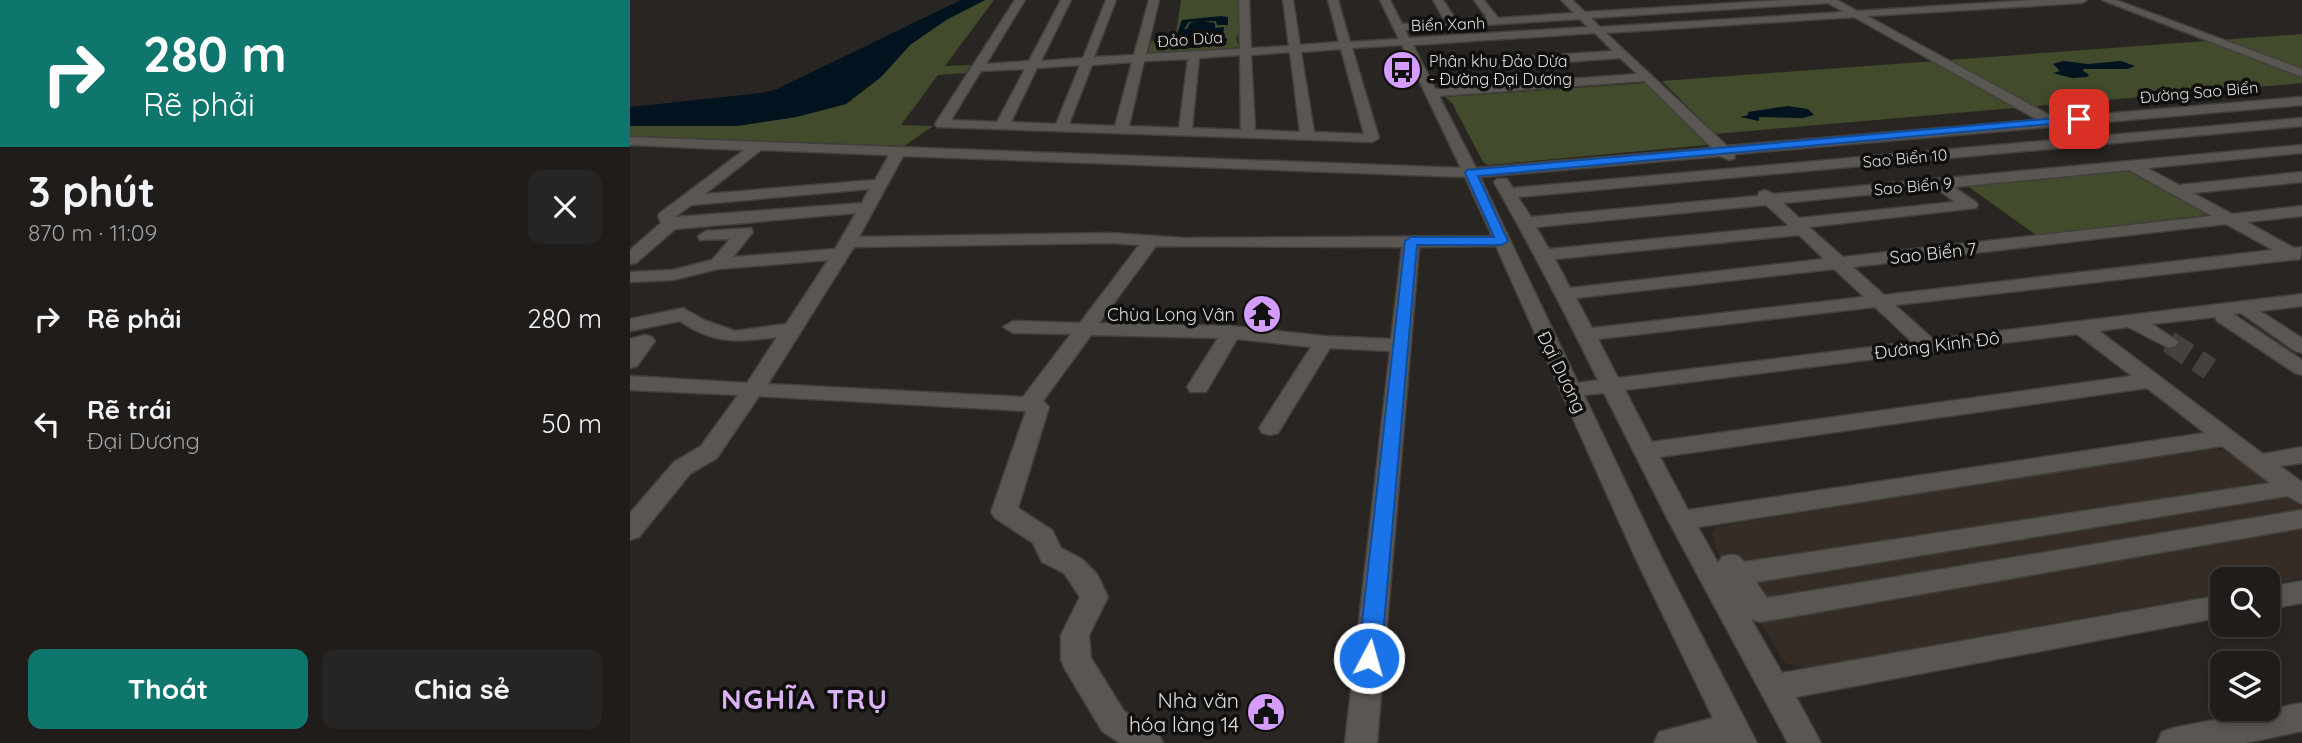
<!DOCTYPE html>
<html lang="vi">
<head>
<meta charset="utf-8">
<style>
	body { margin:0; font-family:Quicksand,sans-serif; background:#272523; color:#f1f3f6; height:100vh; display:flex; flex-direction:column; font-size:26px; white-space:nowrap }
	* { box-sizing:border-box; margin:0 }
	p { font-size:23px; color:#a1a1a2 }
	.icon { flex:none; width:38px; height:38px; fill:none; stroke:currentColor; stroke-width:2; stroke-linecap:round; stroke-linejoin:round }
	.map { position:relative; flex:1; overflow:hidden }
	.drawer { display:flex; flex-direction:column; background:#1f1c1a; width:630px }
	.drawer>* { flex:none }
	.guide { background:#0f766e; color:#fff; overflow:hidden }
	.fabs { position:absolute; left:1580px; top:567px; display:grid; gap:14px }
	.fabs a { display:grid; place-items:center; width:70px; height:70px; border-radius:14px; background:#1f1c1a; box-shadow:0 4px 10px #0003,0 0 0 2px #3c3a39; font-size:35px }
	.pin { position:absolute; display:grid; place-items:center; width:60px; height:60px; color:#fff; margin:-30px; border-radius:14px; box-shadow:0 4px 10px #0006 }
	.me { position:absolute; width:77px; margin:-38px; rotate:6deg; stroke-linejoin:round; filter:drop-shadow(0 0 5px #0008) }
	.turn { display:flex; align-items:center; gap:24px; height:147px; padding:0 28px; font-size:32px }
	.turn .icon { width:91px; height:91px; stroke-width:2.5 }
	.turn b { display:block; font-size:49px; line-height:60px }
	.round { display:grid; place-items:center; flex:none; width:74px; height:74px; border-radius:14px; background:#272523 }
	.headline { display:flex; align-items:center; justify-content:space-between; height:119px; padding:0 28px }
	h1 { font-size:42px; font-weight:800; line-height:52px }
	.action { display:flex; gap:14px; margin-top:auto; padding:14px 28px }
	.action a { flex:1; height:80px; border-radius:14px; background:#0f766e; color:#fff; font-size:28px; font-weight:800; line-height:80px; text-align:center }
	.action a+a { background:#272523; color:#f1f3f6 }
	ul { padding:0; list-style:none }
	li { display:flex; align-items:center; gap:21px; height:105px; padding:0 28px }
	li div { flex:1 }
	li b { display:block; font-size:26px }
	li em { font-style:normal }
	main { display:flex; flex:1; min-height:0 }
	.map>svg:first-child { display:block }
</style>
</head>
<body>
<main>
<section class="drawer">
<div class="guide">
<div class="turn"><svg class="icon" aria-label="right" viewBox="0 0 24 24"><path d="M7 20v-9h11M14 6l5 5-5 5"/></svg><div><b>280 m</b>Rẽ phải</div></div>
</div>
<div class="headline"><div><h1>3 phút</h1><p>870 m · 11:09</p></div><a class="round"><svg class="icon" aria-label="close" viewBox="0 0 24 24"><path d="M6 6l12 12M18 6L6 18"/></svg></a></div>
<ul>
<li><svg class="icon" aria-label="right" viewBox="0 0 24 24"><path d="M7 20v-9h11M14 6l5 5-5 5"/></svg><div><b>Rẽ phải</b></div><em>280 m</em></li>
<li><svg class="icon" aria-label="left" viewBox="0 0 24 24"><path d="M17 20v-9H6M10 6l-5 5 5 5"/></svg><div><b>Rẽ trái</b><p>Đại Dương</p></div><em>50 m</em></li>
</ul>
<div class="action"><a>Thoát</a><a>Chia sẻ</a></div>
</section>
<div class="map">
<svg width="1672" height="743" viewBox="0 0 1672 743">
	<rect width="100%" height="100%" fill="#292522"/>
	<path fill="#352d25" d="M1587,449L1602,452L1672,507V578L1638,584V579H1592V593L1174,668L1155,663L1087,552L1083,537V532L1089,526L1406,474Z"/>
	<path fill="#424b2c" d="M355,0H364L315,66L341,65L336,73L308,75L271,125L303,126L274,146L0,136V126H96L166,117L216,104L251,77L280,45L316,20Z
		M551,0H608L609,33L606,37L609,47L595,50L518,53L521,41L545,39Z
		M1672,34V83L1085,134L1032,81Z
		M1017,83L1077,145L858,165L853,162L822,103L815,97Z
		M1495,169L1578,215L1406,235L1336,185Z"/>
	<path fill="#00131f" d="M331,0H355L316,20L280,45L251,77L216,104L166,117L107,126H0V107L132,93L147,89Z
		M591,16L598,17V25H587L586,21L559,22L554,29H557L560,23L572,21L585,23V28L594,27L593,37H582L578,45L589,38H597L596,45L549,49V37H546L552,20Z
		M1433,61L1458,64L1491,61L1505,66L1497,69H1454L1452,70L1459,75L1457,77L1442,78L1423,73L1430,71L1423,64Z
		M1157,106L1178,109L1184,115L1172,118L1129,117V121L1110,117L1118,115V112Z"/>
	<g fill="none" stroke-linecap="round" stroke-linejoin="round">
		<path stroke="#44413e" stroke-width="23" stroke-dasharray="23 11" stroke-linecap="butt" d="M1539,342L1580,369"/>
		<defs>
			<path id="minor" d="M385,0H395L356,64L399,61L431,0H441L411,61L453,58L476,0H486L464,57L504,55L519,0H529L516,54L610,49L609,0H619L621,48L659,46L653,0H663L670,45L709,42L698,0H708L720,42L769,39L750,0H760L772,24L815,21L803,0H813L826,20L857,18L844,0H854L868,18L944,13L931,0H942L955,12L1154,0H1207L1227,11L1404,0H1457L1452,3L1237,16L1425,118L1672,97V105L1105,154L1104,159L1099,160L1090,156L850,177L948,383L968,380C935,313 899,244 864,182L867,179H877L883,188L1672,118V126L888,197L901,217L1128,196L1129,192L1135,190L1144,194L1672,145V153L1517,168L1549,185L1672,172V182L1563,193L1602,214L1672,206V216L1617,222L1664,248L1672,247L1670,259L1265,305L1303,339L1672,294V306L1630,311L1672,338V353L1665,351L1611,313L1603,314L1672,360V375L1665,373L1587,321L1585,317L1522,324L1549,342L1546,346L1539,348L1498,327L1469,331L1633,454L1672,447V463L1650,466L1672,482V504L1657,496L1126,582L1137,598L1672,510V528L1130,622L1121,619L1152,673L1592,595V617L1166,697L1191,743H1158L1038,520L974,393L954,395L1030,555L1127,743H1024L1029,732L1083,718L1004,555L866,246L789,247L747,743H715L760,351L700,348L648,433L640,435L632,433L629,428L681,347L607,339L576,392H560L557,387L588,338L461,335L413,401L419,407L388,508L422,530L431,548L452,559L467,574L478,597L459,635L461,658L494,711L528,732L533,743H490L472,731L435,669L431,660V635L450,597L434,573L412,562L403,543L365,518L361,512L396,411L129,396L87,458L60,474L9,537L0,540V513L44,462L71,446L108,395L0,390V376L117,383L147,337C108,342 84,345 50,321L0,331V319L53,308L74,320L105,331L156,324L198,260L88,269L43,280L0,282V272L43,270L82,260L100,239L70,240L68,236L76,231L121,228L123,232L103,257L205,249L226,213L45,229L6,263L0,264V250L31,223L28,216L30,213L114,150L0,145V137L831,168L772,45L722,48L749,138L742,142L307,127L305,124ZM1198,3L1214,12L970,27L961,18ZM1224,17L1408,120L1097,146L976,33ZM950,19L958,27L779,38L775,30ZM965,33L983,51L866,59L860,63L866,67L990,58L1007,74L805,89L783,45ZM711,49L734,134L684,132L671,52ZM660,52L670,132L625,130L621,55ZM610,55L611,130L562,128L569,58ZM558,59L549,128L499,126L514,61ZM502,62L485,126L439,124L462,65ZM450,65L426,124L381,122L407,68ZM395,69L367,122L321,120L351,71ZM1014,81L1082,148L846,168L809,96ZM131,150L259,155L245,180L75,194ZM273,156L835,177L862,236L554,238L481,233L229,237ZM1499,170L1582,216L1213,257L1179,227L1346,208L1348,205L1346,202L1324,187ZM1306,188L1325,202L1169,218L1153,203ZM239,189L232,203L45,217L61,205ZM1136,205L1159,226L919,249L906,227ZM1596,224L1643,250L1254,295L1223,267ZM1169,235L1194,259L940,288L925,259ZM481,243L509,245L450,323L383,321L373,327L383,333L441,334L393,397L138,384L224,247ZM526,246L772,247L761,339L694,336L601,326L469,323ZM1204,269L1234,297L962,328L946,298ZM1245,307L1282,342L988,378L968,339ZM1447,334L1502,376L1022,442L995,390ZM1517,388L1575,433L1058,510L1030,457ZM1592,446L1640,483L1114,562C1108,553 1101,554 1092,557L1088,563L1068,527Z
				M1472,0H1486L1672,69V77Z
				M15,335L22,337L25,341L7,366L0,368V339Z
				M1672,581V603L1638,609V587Z
				M1672,703V731L1615,743H1527L1532,732L1543,728Z"/>
		</defs>
		<use href="#minor" stroke="#42403d" stroke-width="3"/>
		<use href="#minor" fill="#5a5652" fill-rule="evenodd"/>
	</g>
	<path fill="#1a73e8" stroke="#114b97" stroke-width="2" d="M1449,116L1454,119L1453,121L848,176L878,241L872,245H787L751,658L747,665L739,668L731,665L728,658L775,241L781,237H864L835,173L837,170Z"/>
	<defs>
		<symbol id="bus-disc" viewBox="-11 -11 22 22"><circle r="9.5" fill="#d49cfc" stroke="#100f0d"/><path d="M-5-6H5V4H4V6H2V4H-2V6H-4V4H-5ZM-3.5-4V0h7V-4ZM-3.5 1.2v1.5H-2V1.2ZM2 1.2v1.5H3.5V1.2Z" fill="#111"/></symbol>
		<symbol id="temple-disc" viewBox="-11 -11 22 22"><circle r="9.5" fill="#d49cfc" stroke="#100f0d"/><path d="M0-6L5-2H3V0L6.5 2.5H4V6H1.5V3h-3V6H-4V2.5H-6.5L-3 0V-2H-5Z" fill="#111"/></symbol>
		<symbol id="civic-disc" viewBox="-11 -11 22 22"><circle r="9.5" fill="#d49cfc" stroke="#100f0d"/><path d="M-.6-6.5H3V-4.5H.6V-3L4-1V1h2V6H-6V1h2V-1L-.6-3ZM-1.2 2.5V6h2.4V2.5Z" fill="#111"/></symbol>
	</defs>
	<g fill-rule="evenodd">
		<use href="#bus-disc" x="750" y="48" width="44" height="44"/>
		<use href="#temple-disc" x="610" y="292" width="44" height="44"/>
		<use href="#civic-disc" x="614" y="690" width="44" height="44"/>
	</g>
	<g text-anchor="middle" dominant-baseline="central" stroke-width="7" stroke-linejoin="round" paint-order="stroke">
		<g font-size="16" fill="#dfdddb" stroke="#100f0d">
			<text transform="translate(818 24) rotate(-2)">Biển Xanh</text>
			<text transform="translate(560 39) rotate(-4)">Đảo Dừa</text>
			<text transform="translate(1569 92) rotate(-5)">Đường Sao Biển</text>
			<text transform="translate(1275 158) rotate(-5)">Sao Biển 10</text>
			<text transform="translate(1283 186) rotate(-5)">Sao Biển 9</text>
		</g>
		<g font-size="16" fill="#dfdddb" stroke="#100f0d" text-anchor="start">
			<text x="799" y="61">Phân khu Đảo Dừa<tspan x="799" dy="18">- Đường Đại Dương</tspan></text>
		</g>
		<g font-size="18" fill="#dfdddb" stroke="#100f0d">
			<text transform="translate(1303 253) rotate(-6)">Sao Biển 7</text>
			<text transform="translate(1307 345) rotate(-7)">Đường Kinh Đô</text>
			<text transform="translate(932 372) rotate(64)">Đại Dương</text>
		</g>
		<g font-size="18" fill="#dfdddb" stroke="#100f0d" text-anchor="end">
			<text x="605" y="314">Chùa Long Vân</text>
		</g>
		<g font-size="21" fill="#dfdddb" stroke="#100f0d" text-anchor="end">
			<text x="609" y="700">Nhà văn<tspan x="609" dy="24">hóa làng 14</tspan></text>
		</g>
		<g font-size="28" font-weight="bold" letter-spacing="2" fill="#dab4f7" stroke="#100f0d">
			<text x="175" y="698">NGHĨA TRỤ</text>
		</g>
	</g>
</svg>
<div class="fabs">
<a><svg class="icon" aria-label="search" viewBox="0 0 24 24"><circle cx="10" cy="10" r="6"/><path d="M15 15l6 6"/></svg></a>
<a><svg class="icon" aria-label="layers" viewBox="0 0 24 24"><path d="M12 4l9 5-9 5-9-5zM3 14l9 5 9-5"/></svg></a>
</div>
<div class="pin" style="left:1449px;top:119px;background:#d93025"><svg class="icon" aria-label="arrive" viewBox="0 0 24 24"><path d="M6 21V4h12l-3 4 3 4H6"/></svg></div>
<svg class="me" style="left:739px;top:658px" viewBox="-20 -20 40 40"><circle r="17" fill="#1a73e8" stroke="#fff" stroke-width="3"/><path d="M0-11L8 9 0 5-8 9z" fill="#fff"/></svg>
</div>
</main>
</body>
</html>
